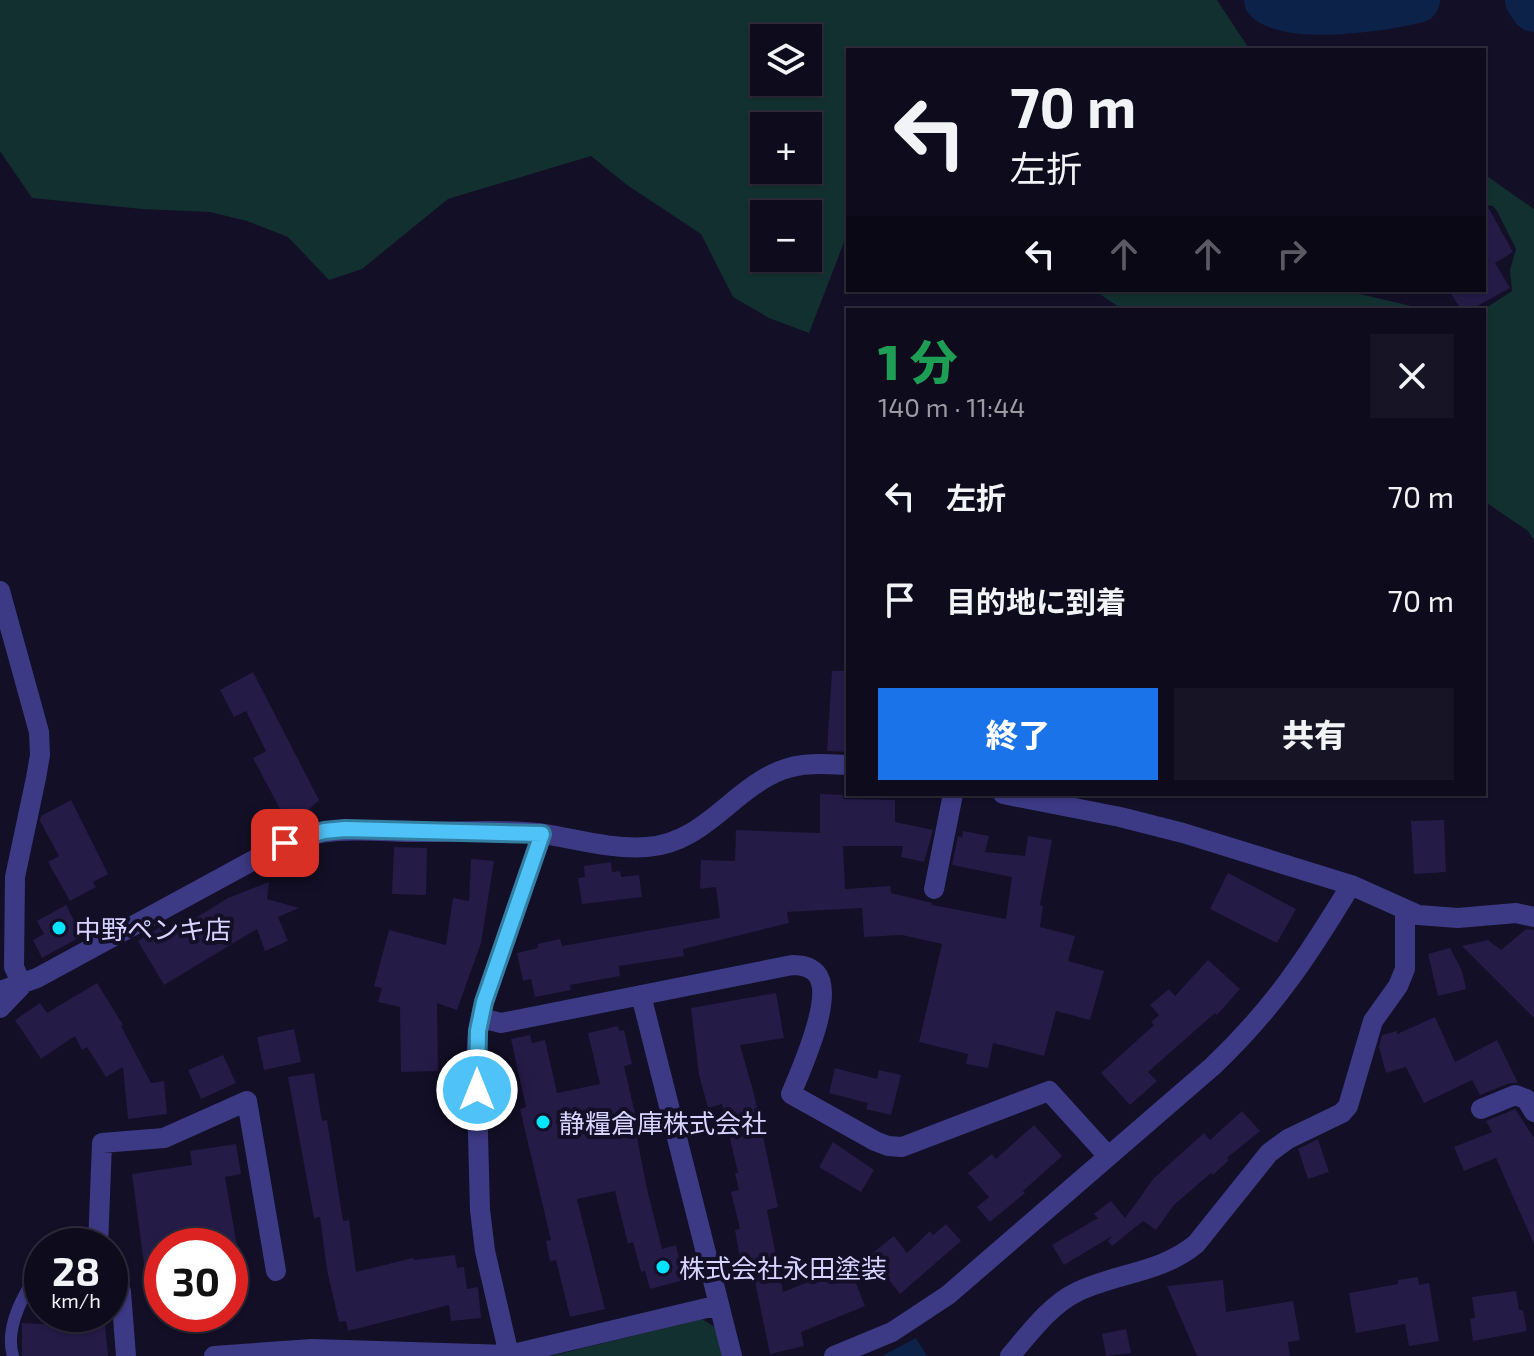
<!DOCTYPE html>
<html lang="ja">
<head>
<meta charset="utf-8">
<style>
	body { margin:0; font-family:"Exo 2","Noto Sans JP",sans-serif; background:#171425; color:#f1f3f6; height:100vh; display:flex; flex-direction:column; font-size:30px; white-space:nowrap }
	* { box-sizing:border-box; margin:0 }
	p { font-size:26px; color:#9b9ba3 }
	.icon { flex:none; width:44px; height:44px; fill:none; stroke:currentColor; stroke-width:2; stroke-linecap:round; stroke-linejoin:round }
	.map { position:relative; flex:1; overflow:hidden }
	.sheet { position:absolute; left:846px; top:308px; width:640px; height:488px; display:flex; flex-direction:column; background:#0e0b1c; border-radius:0px; box-shadow:0 2px 6px #0004,0 0 0 2px #2e2b3b }
	.sheet>* { flex:none }
	.top-card { position:absolute; left:846px; top:48px; width:640px; height:244px; border-radius:0px; box-shadow:0 2px 6px #0004,0 0 0 2px #2e2b3b; background:#0e0b1c; color:#f1f3f6; overflow:hidden }
	.fabs { position:absolute; left:750px; top:24px; display:grid; gap:16px }
	.fabs a { display:grid; place-items:center; width:72px; height:72px; border-radius:0px; background:#0e0b1c; box-shadow:0 2px 6px #0004,0 0 0 2px #2e2b3b; font-size:40px }
	.speed { position:absolute; left:24px; top:1228px; display:flex; gap:16px; font-size:40px; font-weight:700; text-align:center }
	.speed>* { display:grid; place-content:center; width:104px; height:104px; border-radius:50%; background:#0e0b1c; box-shadow:0 2px 6px #0004,0 0 0 2px #2e2b3b; line-height:1 }
	.speed small { font-size:20px; font-weight:400 }
	.speed .limit { border:12px solid #d22; background:#fff; color:#111 }
	.pin { position:absolute; display:grid; place-items:center; width:68px; height:68px; color:#fff; margin:-34px; border-radius:16px; box-shadow:0 4px 12px #0006 }
	.me { position:absolute; width:88px; margin:-44px; rotate:0deg; stroke-linejoin:round; filter:drop-shadow(0 0 6px #0008) }
	.turn { display:flex; align-items:center; gap:28px; height:168px; padding:0 32px; font-size:36px }
	.turn .icon { width:104px; height:104px; stroke-width:2.5 }
	.turn b { display:block; font-size:56px; line-height:68px }
	.lanes { display:flex; align-items:center; height:76px; padding:0 32px; background:#0003; justify-content:center; gap:40px; direction:ltr }
	.lanes .off { opacity:.35 }
	.round { display:grid; place-items:center; flex:none; width:84px; height:84px; border-radius:0px; background:#171425 }
	.headline { display:flex; align-items:center; justify-content:space-between; height:136px; padding:0 32px }
	h1 { font-size:48px; font-weight:800; line-height:60px; color:#1e9e55 }
	.button { display:flex; gap:16px; margin-top:auto; padding:16px 32px }
	.button a { flex:1; height:92px; border-radius:0px; background:#1a73e8; color:#fff; font-size:32px; font-weight:800; line-height:92px; text-align:center }
	.button a+a { background:#171425; color:#f1f3f6 }
	ul { padding:0; list-style:none }
	li { display:flex; align-items:center; gap:24px; height:104px; padding:0 32px }
	li div { flex:1 }
	li b { display:block; font-size:30px }
	li em { font-style:normal }
	.map>svg:first-child { display:block }
</style>
</head>
<body>
<div class="map">
<svg width="1534" height="1356" viewBox="0 0 1534 1356">
	<rect width="100%" height="100%" fill="#130f26"/>
	<path fill="#12302f" fill-rule="evenodd" d="M0,0H1217L1250,50H848V232L809,333L769,318L733,297L701,234L627,185L591,156L448,199L362,269L329,280L288,237L247,221L210,212L142,209L32,198L0,151ZM764,38H808V82H764ZM764,126H808V170H764ZM764,214H808V258H764Z
		M1484,174L1534,209V540L1528,531L1484,501L1483,310L1512,291L1510,270L1516,249L1497,211L1493,206L1484,205Z
		M1094,290H1343L1428,310H1123Z
		M702,1319L715,1327L722,1356H551Z"/>
	<path fill="#0c2248" d="M916,1338L927,1356H882Z"/>
	<g fill="none" stroke-linecap="round" stroke-linejoin="round">
		<path stroke="#0c2248" stroke-width="46" d="M1267,0C1292,22 1385,8 1417,0
			M1528,0L1534,9"/>
	</g>
	<path fill="#241b47" d="M1484,200L1513,252L1495,263L1510,288L1470,310H1461L1449,290H1484Z
		M832,671H848V752L827,751Z
		M253,672L319,800L295,823L279,807L253,758L266,751L246,711L234,717L220,690Z
		M820,794L843,795V799L895,800V822L933,830L924,862L901,857L903,846H843L845,889L890,886L891,893L932,903V905L1006,919L1012,877L952,865L958,836L962,837L963,831L989,836L985,852L1025,856L1028,836L1052,840L1040,905L1043,906L1040,927L1075,936L1068,961L1104,971L1090,1020L1056,1011L1044,1056L993,1043L988,1068L966,1064L968,1054L919,1042L942,944L902,935L864,937L862,908L787,912L789,923L683,949L684,956L619,966L620,976L570,985L571,990L535,997L531,979L523,981L517,953L538,948V944L560,939L562,946L720,918L716,887L700,889L701,860L735,861L736,830L820,833Z
		M71,800L108,874L93,882L96,887L70,901L48,862L59,856L40,821L41,816Z
		M1444,820L1446,872L1414,874L1411,821Z
		M394,847L427,848L426,895L392,894Z
		M471,859L494,861L481,943L457,1010L437,1003L438,1071L401,1072L400,1007L378,1002L382,988L374,986L389,930L446,945L453,898L469,901Z
		M611,862L612,872L620,871L621,877L639,875L642,897L582,904L578,878L585,877L584,866Z
		M1228,873L1296,909L1277,943L1210,909Z
		M269,882L267,899L299,908L278,917L288,941L265,951L257,929L164,985L138,941L162,926L168,935L228,898Z
		M66,905L82,936L42,958L33,940L44,934L37,921Z
		M1526,929L1534,930V1018L1462,946L1488,940L1501,950Z
		M1450,948L1462,971L1466,989L1438,996L1428,954Z
		M1208,960L1240,989L1217,1015L1215,1013L1148,1072L1157,1081L1130,1105L1101,1073L1154,1025L1151,1022L1159,1015L1150,1005L1169,989L1175,996Z
		M97,983L123,1025L121,1026L151,1083L164,1081L167,1114L128,1119L123,1067L106,1077L87,1047L82,1050L75,1036L41,1059L15,1020L40,1003L47,1013Z
		M776,993L784,1038L740,1045L754,1094L778,1207L767,1210L783,1292L849,1266L865,1306L801,1332L804,1346L770,1354L752,1267L742,1269L735,1230L740,1229L731,1192L739,1190L735,1173H738L722,1104L708,1108L699,1075L691,1008Z
		M1435,1017L1455,1062L1497,1040L1518,1083H1510L1480,1095L1472,1080L1424,1103L1406,1067L1386,1073L1379,1047L1382,1035L1397,1031V1034Z
		M618,1026L619,1031L624,1030L632,1064L624,1066L637,1122H634L647,1189L662,1249L676,1245L684,1280L650,1289L645,1271L641,1272L633,1242L628,1244L615,1191L577,1199L605,1309L570,1317L556,1260L550,1261L546,1241L551,1240L520,1109L526,1107L511,1039L530,1035L532,1043L545,1040L557,1093L600,1084L588,1033Z
		M294,1029L301,1062L264,1070L257,1037Z
		M223,1055L236,1083L201,1099L188,1070Z
		M835,1068L877,1079L879,1070L901,1075L891,1115L866,1109L868,1103L829,1093Z
		M314,1073L322,1121L327,1120L343,1221L349,1220L356,1272L413,1258L414,1260L455,1255L457,1268L464,1267L467,1289L478,1287L481,1318L451,1321L449,1305L348,1331L346,1321L339,1322L327,1270L320,1217L314,1218L288,1077Z
		M1515,1109L1534,1138V1244L1496,1158L1464,1171L1454,1147L1492,1132L1486,1121Z
		M1242,1111L1260,1131L1227,1158L1229,1160L1213,1175L1211,1173L1174,1205L1156,1230L1143,1221L1112,1246L1108,1241L1112,1236L1064,1265L1052,1245L1098,1218L1094,1214L1111,1201L1125,1218L1154,1178L1204,1133L1210,1140Z
		M1034,1125L1062,1156L1023,1191L1025,1193L990,1222L977,1207L989,1197L968,1173L992,1154L996,1159Z
		M1318,1139L1329,1172L1308,1179L1298,1149Z
		M833,1142L874,1170L861,1192L819,1167Z
		M236,1144L241,1174L225,1177L237,1246H162V1302H149L132,1174L192,1165L190,1151Z
		M946,1224L961,1241L900,1294L870,1255L894,1236L907,1253L930,1231L933,1235Z
		M1418,1277L1419,1285L1429,1283L1439,1341L1409,1346L1405,1324L1356,1333L1349,1293L1398,1284V1280Z
		M1223,1280L1226,1312L1293,1301L1300,1340L1288,1342L1290,1356H1197L1167,1286Z
		M1516,1291L1519,1310H1523L1527,1331L1473,1341L1470,1319L1475,1318L1472,1297Z
		M78,1314H104L108,1356H22V1323L79,1326Z
		M1126,1329L1131,1353L1106,1356L1102,1334Z"/>
	<g fill="none" stroke-linecap="round" stroke-linejoin="round">
		<path stroke="#3d3a85" stroke-width="12" d="M13,1356C4,1326 25,1291 42,1267"/>
		<path stroke="#3d3a85" stroke-width="20" d="M0,591L39,732L40,755L36,778L15,877L14,967L22,985L0,1008
			M1003,794L1120,817L1183,833L1351,885L1418,915L1458,918L1516,913L1534,917
			M934,889L953,794
			M0,991L37,978L285,843C332,824 373,832 422,832C461,832 500,829 538,833C573,838 611,850 647,847C705,843 732,789 782,770C803,762 826,764 848,765
			M641,995L732,1356
			M481,1018L501,1023L792,965C801,965 809,966 816,973C836,995 801,1069 791,1094L875,1141L888,1146L902,1147L1049,1091L1108,1156
			M1481,1109L1515,1095L1526,1099L1534,1112
			M98,1246L102,1143L164,1138L247,1101L276,1271
			M110,1271L121,1292L126,1356
			M509,1355L485,1251L480,1210L476,1060L478,1031L484,1002L542,834
			M214,1356L312,1349L509,1355L719,1305
			M834,1356L892,1332L948,1295L1213,1066C1274,1008 1308,956 1351,885
			M1010,1356C1029,1334 1050,1305 1077,1292C1116,1273 1161,1273 1196,1244L1269,1153L1288,1139L1342,1113L1348,1106L1373,1021L1398,986L1405,969V911"/>
	</g>
	<g fill="none" stroke-linecap="round" stroke-linejoin="round">
		<defs>
			<path id="route" d="M285,843L324,831L345,829L542,834L484,1002L478,1031L477,1090"/>
		</defs>
		<use href="#route" stroke="#337fa1" stroke-width="20"/>
		<use href="#route" stroke="#4fc3f7" stroke-width="14"/>
	</g>
	<g fill="#00e5ff" stroke="#130f26" stroke-width="3">
		<circle cx="59" cy="928" r="8"/>
		<circle cx="543" cy="1122" r="8"/>
		<circle cx="663" cy="1267" r="8"/>
	</g>
	<g text-anchor="middle" dominant-baseline="central" stroke-width="8" stroke-linejoin="round" paint-order="stroke">
		<g font-size="26" fill="#d9d4ff" stroke="#130f26" text-anchor="start">
			<text x="75" y="928">中野ペンキ店</text>
			<text x="559" y="1122">静糧倉庫株式会社</text>
			<text x="679" y="1267">株式会社永田塗装</text>
		</g>
	</g>
</svg>
<div class="fabs">
<a><svg class="icon" aria-label="layers" viewBox="0 0 24 24"><path d="M12 4l9 5-9 5-9-5zM3 14l9 5 9-5"/></svg></a>
<a>+</a>
<a>−</a>
</div>
<div class="speed"><div>28<small>km/h</small></div><div class="limit">30</div></div>
<div class="pin" style="left:285px;top:843px;background:#d93025"><svg class="icon" aria-label="arrive" viewBox="0 0 24 24"><path d="M6 21V4h12l-3 4 3 4H6"/></svg></div>
<svg class="me" style="left:477px;top:1090px" viewBox="-20 -20 40 40"><circle r="17" fill="#4fc3f7" stroke="#fff" stroke-width="3"/><path d="M0-11L8 9 0 5-8 9z" fill="#fff"/></svg>
<div class="top-card">
<div class="turn"><svg class="icon" aria-label="left" viewBox="0 0 24 24"><path d="M17 20v-9H6M10 6l-5 5 5 5"/></svg><div><b>70 m</b>左折</div></div>
<div class="lanes"><svg class="icon" aria-label="left" viewBox="0 0 24 24"><path d="M17 20v-9H6M10 6l-5 5 5 5"/></svg><svg class="icon off" aria-label="ahead" viewBox="0 0 24 24"><path d="M12 20V5M6 11l6-6 6 6"/></svg><svg class="icon off" aria-label="ahead" viewBox="0 0 24 24"><path d="M12 20V5M6 11l6-6 6 6"/></svg><svg class="icon off" aria-label="right" viewBox="0 0 24 24"><path d="M7 20v-9h11M14 6l5 5-5 5"/></svg></div>
</div>
<section class="sheet">
<div class="headline"><div><h1>1 分</h1><p>140 m · 11:44</p></div><a class="round"><svg class="icon" aria-label="close" viewBox="0 0 24 24"><path d="M6 6l12 12M18 6L6 18"/></svg></a></div>
<ul>
<li><svg class="icon" aria-label="left" viewBox="0 0 24 24"><path d="M17 20v-9H6M10 6l-5 5 5 5"/></svg><div><b>左折</b></div><em>70 m</em></li>
<li><svg class="icon" aria-label="arrive" viewBox="0 0 24 24"><path d="M6 21V4h12l-3 4 3 4H6"/></svg><div><b>目的地に到着</b></div><em>70 m</em></li>
</ul>
<div class="button"><a>終了</a><a>共有</a></div>
</section>
</div>
</body>
</html>
